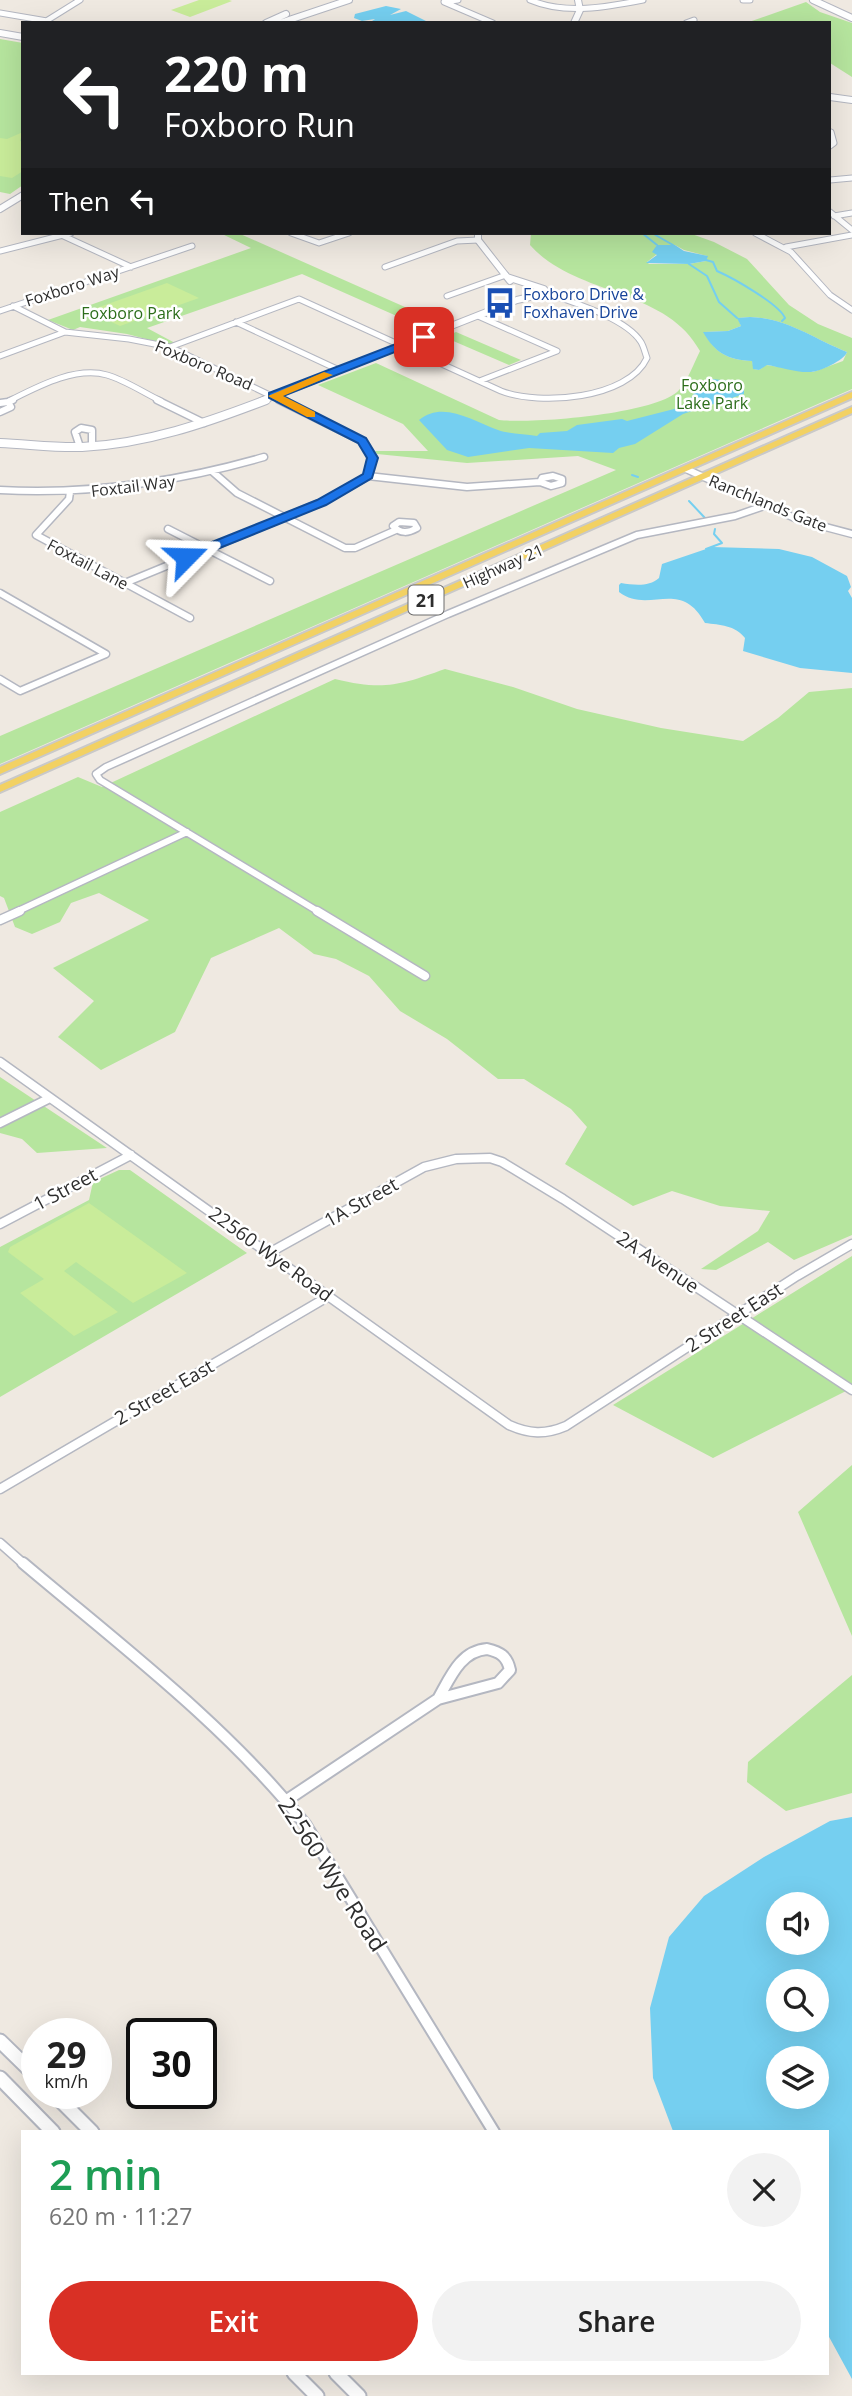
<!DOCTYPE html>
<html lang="en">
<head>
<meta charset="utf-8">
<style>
	body { margin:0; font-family:"Open Sans",sans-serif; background:#f2f2f2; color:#222; height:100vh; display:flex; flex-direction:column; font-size:26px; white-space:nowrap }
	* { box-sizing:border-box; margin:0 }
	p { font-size:23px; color:#767676 }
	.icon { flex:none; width:38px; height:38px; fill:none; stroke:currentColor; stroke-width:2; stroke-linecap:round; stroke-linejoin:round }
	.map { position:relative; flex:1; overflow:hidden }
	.side { position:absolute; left:21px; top:2130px; width:808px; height:245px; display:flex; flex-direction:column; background:#fff; border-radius:0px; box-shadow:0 7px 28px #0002 }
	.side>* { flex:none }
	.guide { position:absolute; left:21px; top:21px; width:810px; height:214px; border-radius:0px; box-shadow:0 7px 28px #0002; background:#202124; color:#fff; overflow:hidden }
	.fabs { position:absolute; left:766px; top:1892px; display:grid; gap:14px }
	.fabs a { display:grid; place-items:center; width:63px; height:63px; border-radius:50%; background:#fff; box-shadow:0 7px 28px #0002; font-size:35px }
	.speed { position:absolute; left:21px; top:2018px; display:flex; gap:14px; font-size:35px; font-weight:700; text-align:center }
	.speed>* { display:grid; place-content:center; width:91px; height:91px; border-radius:50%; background:#fff; box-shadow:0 7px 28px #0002; line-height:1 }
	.speed small { font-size:18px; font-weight:400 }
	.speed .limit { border:4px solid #111; border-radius:10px; background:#fff; color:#111 }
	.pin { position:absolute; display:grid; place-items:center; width:60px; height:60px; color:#fff; margin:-30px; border-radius:14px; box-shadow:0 4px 10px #0006 }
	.me { position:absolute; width:77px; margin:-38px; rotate:68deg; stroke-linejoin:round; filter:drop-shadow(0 0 5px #0008) }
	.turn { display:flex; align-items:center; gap:24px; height:147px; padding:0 28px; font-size:32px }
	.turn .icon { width:91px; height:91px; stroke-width:2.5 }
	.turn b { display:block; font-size:49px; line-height:60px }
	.then { display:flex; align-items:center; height:66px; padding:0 28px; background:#0003; gap:14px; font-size:26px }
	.round { display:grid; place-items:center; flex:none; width:74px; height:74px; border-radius:37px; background:#f2f2f2 }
	.head { display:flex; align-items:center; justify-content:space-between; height:119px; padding:0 28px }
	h1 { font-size:42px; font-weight:600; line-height:52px; color:#1e9e55 }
	.primary-button { display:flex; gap:14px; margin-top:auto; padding:14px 28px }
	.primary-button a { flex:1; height:80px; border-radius:42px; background:#d93025; color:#fff; font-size:28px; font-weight:600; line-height:80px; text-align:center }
	.primary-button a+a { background:#f2f2f2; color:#222 }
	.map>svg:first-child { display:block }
</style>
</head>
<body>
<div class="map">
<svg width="852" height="2396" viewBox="0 0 852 2396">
	<rect width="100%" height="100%" fill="#efe9e1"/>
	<path fill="#b6e59e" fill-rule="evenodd" d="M806,2L820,12L852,23V77L830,63V23H746Z
		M0,39L23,43V185L10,194L0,192Z
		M220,233H238L441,323L426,329L302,274L147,328L175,343L169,345L127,334L80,327L73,330L48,320L251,248Z
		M531,233H689L714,242L747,259L789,305L818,324L852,338V389L0,764V736L616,470L578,456L467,463L377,454L375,451H428L403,424L318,385L376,363L499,420C532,424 658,414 679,390C688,380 694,363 700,351C666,288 575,296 530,245ZM656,245H675L684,250L707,256L706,261L689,264H649L647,262L657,254ZM750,317C786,318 814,339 847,352L843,361L813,372L766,365L759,370L754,369L752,361C728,360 715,353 704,332L728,331L741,326L738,318Z
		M456,332L521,360L509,365L444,337Z
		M445,669L513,687L577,709L661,728L743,741L778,718L809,692L852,688V1235L794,1260L768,1242L716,1270L701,1269L758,1231L770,1211L720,1206L672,1191L633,1206L565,1164L587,1127L571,1109L524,1079H498L447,1039L400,1011L369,976L336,959L314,954L279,928L211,958L175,1032L101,1070L58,1037L94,1001L53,968L149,920L99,893L71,903L60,922L32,934L15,927L4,898L0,896V812L78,777L102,787L335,679C384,691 400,685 445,669Z
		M0,1077L107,1148L37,1153L22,1139L0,1133Z
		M119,1170H130L247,1253L0,1397V1247L89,1200L93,1182Z
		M852,1256V1388L713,1458L613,1405Z
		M852,1465V1636L798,1512Z
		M852,1675V1793L786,1811L747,1782L748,1762Z"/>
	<path fill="#c9ec9a" d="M199,0H229L232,1L190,17L171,10Z
		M23,132L20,141L23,142V171L12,178L0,176V138L7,139Z
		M167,283L199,298L120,326L88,311Z
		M89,1203L187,1273L133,1303L76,1262L64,1271L118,1312L74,1336L20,1293L44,1279L8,1252L10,1247Z"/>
	<path fill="#75cff0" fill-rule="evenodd" d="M386,6L401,9L390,15L406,11L430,23H369L375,19L362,21L354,18L355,14Z
		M675,245L684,251L708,256L706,261L689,264L646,263L657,255L652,252L657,245Z
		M750,317C787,318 814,339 847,352C845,360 819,372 811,372C797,373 780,367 767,365L759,370L753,369L752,361C728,360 715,353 703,332L728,331L741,326L737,318Z
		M712,379L739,382L744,387V394L683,414L635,444L619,448L613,453L529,448L468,457L447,450L419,420C443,400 473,421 498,430C509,434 524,434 537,436L540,433L567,431L577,425L622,419L627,421L682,407C696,398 692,386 712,379Z
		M712,547L779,549L812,557L847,576L851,587L848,591L852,598V673L800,668L743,651L745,638C735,625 720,625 705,623C680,577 649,615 619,592V585L621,583C634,585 649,587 659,578L662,564Z
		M852,1817V2379L828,2335V2132L673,2131L653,2078L650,2008L669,1937L704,1896L764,1857L830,1821ZM817,1904V1942H779V1904ZM817,1981V2020H779V1981ZM817,2058V2096H779V2058Z"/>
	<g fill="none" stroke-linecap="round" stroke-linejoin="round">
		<path stroke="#75cff0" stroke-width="2" d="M642,233L657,245
			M652,233L673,245
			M706,260L713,262L717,271C733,278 779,304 785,318L782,321
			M689,264L707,276L719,302L737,318
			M632,475L638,477
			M689,501L705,518
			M706,549L722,543L714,534L715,529"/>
		<defs>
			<path id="street-far3" d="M458,0L444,2L493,23
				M530,0C565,15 607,7 643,0
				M743,0H750
				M0,13L47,21
				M43,23L80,0
				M686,23L694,20
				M830,146L834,143L831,132
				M830,180L852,178
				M830,212L852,230
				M834,216L852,213
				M57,233L131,267
				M291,233L319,243L349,233
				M755,233L791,252L830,295L852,310
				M786,247L852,235
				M0,251L71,233
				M385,267L457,241L478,240
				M447,296L506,275
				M13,306L65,332L129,339L170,347L282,401
				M0,311L192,246
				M478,316L557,351L482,380
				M236,322L339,370
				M170,347L299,299L501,391C540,406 628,399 647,358C645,353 644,347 641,342C626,318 572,302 546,293
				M0,356L65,332
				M9,401C37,387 75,366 107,375C125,380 144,393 161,401"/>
			<path id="street-far2" d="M157,400L204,423
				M8,402L13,400
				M0,403L8,402L11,407L0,412
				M80,447L75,432L81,428L92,430V446
				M686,469L799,520L852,534
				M213,472L237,493L345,548H355L396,530
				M368,476L467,487L540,482
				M553,476L562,479V483L551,486L540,482L542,478Z
				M0,490C91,495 177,482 264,457
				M70,492L69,499L36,535L190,618
				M399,522L414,523L417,528C408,533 401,534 393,526Z
				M168,529L270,581
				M125,583L322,502L368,476L372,458L362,441L279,400
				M0,593L106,654L20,691L0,679
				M16,912L187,832
				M319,912L100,780L96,774L106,767L448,614L637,535L735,516L767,505"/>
			<path id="street-far1" d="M317,911L425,976
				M0,920L20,911
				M0,1062L509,1425C529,1434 545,1435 566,1426L797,1276L852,1244
				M0,1123L50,1098
				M0,1224L131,1155
				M269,1253L424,1167L456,1159L490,1158L502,1162L563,1199L852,1390
				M0,1489L329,1296
				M0,1543L25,1565"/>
			<path id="street" d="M23,1563C120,1645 225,1724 305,1824L494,2132
				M487,1649C500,1652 507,1656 510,1670L498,1683L438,1699C450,1678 460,1651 487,1649Z
				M287,1800L438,1699"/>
			<path id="secondary-far2" d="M813,0L852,18
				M266,23L286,14
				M280,23L349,0
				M574,23L580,10L578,0
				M0,33L23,37
				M830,97L852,100
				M0,209L23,195
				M478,233V240L510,281
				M261,401L517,300L546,293L544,289L507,277"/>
			<path id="secondary-far1" d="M0,443C27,444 55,448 82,447C146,444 206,423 266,400"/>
			<path id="secondary" d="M0,2041L37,2077
				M0,2078L53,2132
				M53,2093L92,2132
				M294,2373L317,2396
				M336,2373L359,2396"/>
			<path id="primary" d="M852,392V398L0,774V767Z
				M852,407V413L0,792V785Z"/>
		</defs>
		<use href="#street-far3" stroke="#b4b7c1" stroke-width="7"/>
		<use href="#street-far2" stroke="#b4b7c1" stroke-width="9"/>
		<use href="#street-far1" stroke="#b4b7c1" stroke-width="11"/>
		<use href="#street" stroke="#b4b7c1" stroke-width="14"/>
		<use href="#secondary-far2" stroke="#b4b7c1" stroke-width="8"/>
		<use href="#secondary-far1" stroke="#b4b7c1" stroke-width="10"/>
		<use href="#secondary" stroke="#b4b7c1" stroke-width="17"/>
		<use href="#primary" stroke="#c9c9c9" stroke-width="4"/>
		<use href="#street-far3" stroke="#fff" stroke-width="5"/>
		<use href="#street-far2" stroke="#fff" stroke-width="6"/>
		<use href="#street-far1" stroke="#fff" stroke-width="8"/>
		<use href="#street" stroke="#fff" stroke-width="10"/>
		<use href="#secondary-far2" stroke="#fff" stroke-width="6"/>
		<use href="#secondary-far1" stroke="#fff" stroke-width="8"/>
		<use href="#secondary" stroke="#fff" stroke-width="13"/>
		<use href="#primary" fill="#f2d163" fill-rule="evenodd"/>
	</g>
	<path fill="#1a73e8" stroke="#114b97" stroke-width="2" d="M424,333L430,337L428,339L283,396L366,438L378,458L372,478L326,505L190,560H182V554L317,500L363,474L367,458L358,443L269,398V393Z"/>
	<path fill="#f59e0b" d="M324,372L333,375L283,396L315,412V417H307L268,396Z"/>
	<defs>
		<symbol id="bus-bare" viewBox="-9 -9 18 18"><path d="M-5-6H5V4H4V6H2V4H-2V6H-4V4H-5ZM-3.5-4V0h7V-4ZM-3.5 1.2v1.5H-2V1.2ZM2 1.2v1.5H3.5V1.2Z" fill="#1a4fb4" stroke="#fff" stroke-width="2.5" paint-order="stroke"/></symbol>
	</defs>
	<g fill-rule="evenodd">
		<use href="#bus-bare" x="478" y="281" width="44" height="44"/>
	</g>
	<g text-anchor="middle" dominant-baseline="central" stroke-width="5" stroke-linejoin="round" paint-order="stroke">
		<g font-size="16" fill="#2e2e2e" stroke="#fff">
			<text transform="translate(72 286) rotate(-18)">Foxboro Way</text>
			<text transform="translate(204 365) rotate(23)">Foxboro Road</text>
			<text transform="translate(133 486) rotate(-7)">Foxtail Way</text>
			<text transform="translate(768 503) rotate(22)">Ranchlands Gate</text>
			<text transform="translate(88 564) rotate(28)">Foxtail Lane</text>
			<text transform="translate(503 566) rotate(-24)">Highway 21</text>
		</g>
		<g font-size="16" fill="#164399" stroke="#fff" text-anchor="start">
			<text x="523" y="294">Foxboro Drive &amp;<tspan x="523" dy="18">Foxhaven Drive</tspan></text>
		</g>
		<g font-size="16" fill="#2c6e1b" stroke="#fff">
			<text x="131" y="313">Foxboro Park</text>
			<text x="712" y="385">Foxboro<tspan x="712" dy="18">Lake Park</tspan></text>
		</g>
		<rect fill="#fff" stroke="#6d6d6d" stroke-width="2" x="408.5" y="585.5" width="35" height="29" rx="5"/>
		<g font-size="18" font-weight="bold" fill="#2e2e2e">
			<text x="426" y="600">21</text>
		</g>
		<g font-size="19" fill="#2e2e2e" stroke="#fff">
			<text transform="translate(65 1189) rotate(-28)">1 Street</text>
			<text transform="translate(361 1202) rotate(-29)">1A Street</text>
			<text transform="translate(271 1254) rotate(36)">22560 Wye Road</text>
			<text transform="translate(658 1262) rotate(34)">2A Avenue</text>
			<text transform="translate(734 1317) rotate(-33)">2 Street East</text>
			<text transform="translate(164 1392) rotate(-30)">2 Street East</text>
		</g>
		<g font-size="23" fill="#2e2e2e" stroke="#fff">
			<text transform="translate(333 1874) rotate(57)">22560 Wye Road</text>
		</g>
	</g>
</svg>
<div class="fabs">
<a><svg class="icon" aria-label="sound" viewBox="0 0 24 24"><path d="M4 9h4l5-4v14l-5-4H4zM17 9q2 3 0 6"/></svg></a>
<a><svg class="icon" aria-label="search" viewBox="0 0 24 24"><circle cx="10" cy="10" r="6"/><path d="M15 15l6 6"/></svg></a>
<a><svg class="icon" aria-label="layers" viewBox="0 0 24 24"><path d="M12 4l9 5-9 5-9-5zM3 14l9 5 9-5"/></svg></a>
</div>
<div class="speed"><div>29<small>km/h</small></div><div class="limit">30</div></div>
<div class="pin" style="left:424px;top:337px;background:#d93025"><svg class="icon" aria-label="arrive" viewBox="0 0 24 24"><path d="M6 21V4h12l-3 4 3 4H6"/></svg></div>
<svg class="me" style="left:186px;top:557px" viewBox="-20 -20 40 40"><path d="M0-17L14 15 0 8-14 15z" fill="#1a73e8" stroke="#fff" stroke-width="4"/></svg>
<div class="guide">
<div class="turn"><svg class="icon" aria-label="left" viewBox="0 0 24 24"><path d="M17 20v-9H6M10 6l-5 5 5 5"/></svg><div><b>220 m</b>Foxboro Run</div></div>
<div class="then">Then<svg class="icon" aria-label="left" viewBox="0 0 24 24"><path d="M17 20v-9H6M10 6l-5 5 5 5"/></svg></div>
</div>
<section class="side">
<div class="head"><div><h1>2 min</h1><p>620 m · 11:27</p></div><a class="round"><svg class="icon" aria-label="close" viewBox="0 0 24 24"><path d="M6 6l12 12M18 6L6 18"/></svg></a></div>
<div class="primary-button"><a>Exit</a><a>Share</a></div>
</section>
</div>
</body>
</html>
